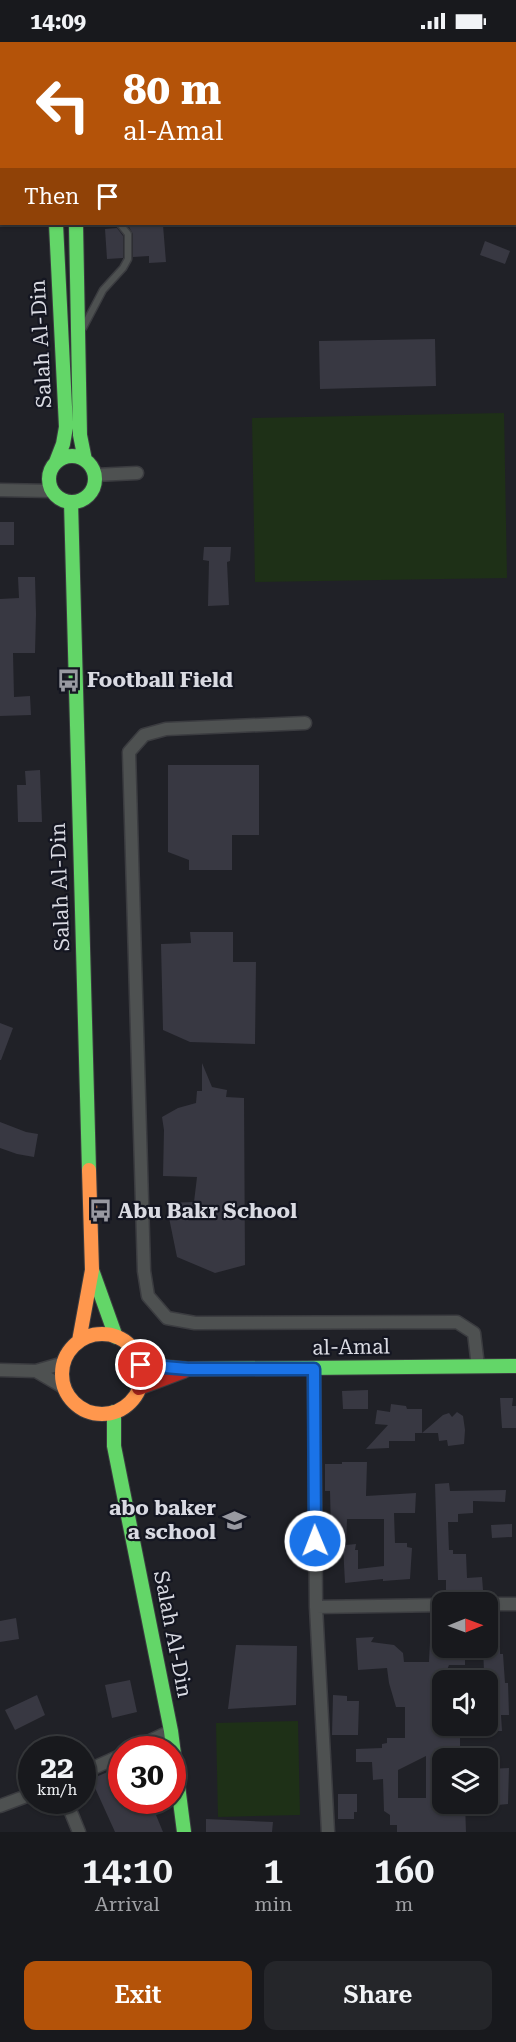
<!DOCTYPE html>
<html lang="en">
<head>
<meta charset="utf-8">
<style>
	body { margin:0; font-family:"Roboto Serif",serif; background:#25262a; color:#f1f3f6; height:100vh; display:flex; flex-direction:column; font-size:22px; white-space:nowrap }
	* { box-sizing:border-box; margin:0 }
	p { font-size:20px; color:#9fa0a4 }
	.icon { flex:none; width:33px; height:33px; fill:none; stroke:currentColor; stroke-width:2; stroke-linecap:round; stroke-linejoin:round }
	.map { position:relative; height:1790px; overflow:hidden }
	.panel { display:flex; flex-direction:column; background:#18191d; flex:1 }
	.panel>* { flex:none }
	.top-card { position:absolute; left:0px; top:0px; width:516px; height:183px; box-shadow:0 2px 4px #0004,0 0 0 2px #36383b; background:#b45309; color:#fff; overflow:hidden }
	.needle { width:39px; rotate:89deg }
	.fabs { position:absolute; left:432px; top:1550px; display:grid; gap:12px }
	.fabs a { display:grid; place-items:center; width:66px; height:66px; border-radius:12px; background:#18191d; box-shadow:0 2px 4px #0004,0 0 0 2px #36383b; font-size:30px }
	.speed { position:absolute; left:18px; top:1694px; display:flex; gap:12px; font-size:30px; font-weight:700; text-align:center }
	.speed>* { display:grid; place-content:center; width:78px; height:78px; border-radius:50%; background:#18191d; box-shadow:0 2px 4px #0004,0 0 0 2px #36383b; line-height:1 }
	.speed small { font-size:15px; font-weight:400 }
	.speed .limit { border:9px solid #d22; background:#fff; color:#111 }
	.pin { position:absolute; display:grid; place-items:center; width:51px; height:51px; color:#fff; margin:-26px; border:3px solid #fff; border-radius:50%; box-shadow:0 2px 6px #0007 }
	.me { position:absolute; width:66px; margin:-33px; rotate:359deg; stroke-linejoin:round; filter:drop-shadow(0 0 4px #0008) }
	.turn { display:flex; align-items:center; gap:21px; height:126px; padding:0 24px; font-size:27px }
	.turn .icon { width:78px; height:78px; stroke-width:2.5 }
	.turn b { display:block; font-size:42px; line-height:51px }
	.then { display:flex; align-items:center; height:57px; padding:0 24px; background:#0003; gap:12px; font-size:22px }
	.eta { display:flex; justify-content:space-evenly; align-items:center; height:102px; text-align:center }
	.eta b { font-size:36px; font-weight:600; line-height:42px }
	.action { display:flex; gap:12px; margin-top:auto; padding:12px 24px }
	.action a { flex:1; height:69px; border-radius:12px; background:#b45309; color:#fff; font-size:24px; font-weight:600; line-height:69px; text-align:center }
	.action a+a { background:#25262a; color:#f1f3f6 }
	.status { display:flex; justify-content:space-between; align-items:center; height:42px; padding:0 30px; background:#18191d; direction:ltr }
	.status svg { height:16px; fill:currentColor }
	.map>svg:first-child { display:block }
</style>
</head>
<body>
<div class="status"><b>14:09</b><svg viewBox="0 0 49 12"><path d="M0 12V9h3v3zM5 12V6h3v6zM10 12V3h3v9zM15 12V0h3v12zM26 1h20v11H26zM47 4h2v5h-2z"/></svg></div>
<div class="map">
<svg width="516" height="1790" viewBox="0 0 516 1790">
	<rect width="100%" height="100%" fill="#202127"/>
	<path fill="#1e3017" d="M504,371L507,536L255,540L252,376Z
		M298,1679L300,1773L218,1775L216,1681Z"/>
	<g fill="none" stroke-linecap="round" stroke-linejoin="round">
		<path stroke="#063452" stroke-width="4.5" d="M407,0L408,2
			M514,111L516,112"/>
	</g>
	<path fill="#383842" fill-rule="evenodd" d="M163,183L166,220L149,221V214L133,215V192L129,185Z
		M117,186L123,194V216L107,217L105,187Z
		M485,199L510,209L505,222L480,213Z
		M435,297L436,344L320,347L319,299Z
		M0,480H14V503H0Z
		M204,505H231L230,519L227,520L229,563L208,564L209,519L203,518Z
		M18,535H35L36,572L35,611H13L14,655L30,654L31,673L0,674V557L19,556Z
		M168,723H259V793H232V828H189V818L168,810Z
		M40,728L42,780H18L17,743H26L25,729Z
		M190,890H233V920H256L255,1002L190,1000L163,988L161,902L191,901Z
		M0,981L13,986L1,1018H0Z
		M202,1021L212,1045L227,1048L226,1055L244,1056L245,1223L215,1231L177,1215L166,1161L194,1160L197,1135L163,1134L164,1088L162,1075L178,1066L196,1061L197,1049H202Z
		M0,1080L26,1090L38,1092L34,1115L17,1112L0,1106Z
		M368,1348V1367H343L342,1349Z
		M500,1356H513L512,1364H516V1386H502Z
		M391,1362L406,1364L407,1367H422V1391H415V1399H389V1406L366,1407L388,1383L375,1382L377,1368L390,1370Z
		M457,1370L463,1374L465,1388L464,1402L448,1404L447,1398L439,1399L438,1391H422L443,1373L449,1371L452,1375Z
		M342,1420H367L366,1454L416,1451L415,1471H394L395,1501H407V1505L412,1506L410,1537L383,1539V1537L345,1541L343,1503L328,1502V1487L331,1488L330,1449H325V1422H342ZM347,1477H384V1524L358,1527V1508H355L356,1502L346,1503Z
		M449,1441L450,1449L506,1448L505,1460L473,1459V1471L458,1472V1480H448L449,1508H453V1512H466L467,1536L482,1535L483,1548L446,1549V1538H438L435,1442Z
		M512,1482V1495L492,1496L491,1483Z
		M16,1576L19,1597L0,1600V1579Z
		M431,1579H442V1605H457V1610H465V1623H449L447,1628H442V1683H460V1716H442V1761H465L466,1790H397V1783H390V1773L384,1769L383,1737L373,1738L372,1720H356V1707L382,1706V1702L387,1701V1696H405V1665H396L389,1641L387,1626L358,1628L356,1596L374,1595L371,1600L394,1603L403,1611L404,1620H429ZM426,1714V1756H398V1728Z
		M236,1603L297,1604L296,1663L228,1667Z
		M500,1605V1612H503L505,1641H508L509,1673H501L502,1689H488V1629H484L483,1606Z
		M130,1638L137,1670L112,1676L105,1643Z
		M37,1653L45,1673L15,1688L5,1668Z
		M333,1653L347,1654V1659H359L358,1693H332Z
		M122,1724V1758H148L152,1772L156,1773L163,1790H115L91,1737Z
		M509,1726L508,1762L488,1764V1727Z
		M338,1752H357V1770H354V1777H338Z
		M206,1777L273,1780L272,1790H206Z"/>
	<g fill="none" stroke-linecap="round" stroke-linejoin="round">
		<defs>
			<path id="lane" d="M83,286L103,248L123,226L128,217V192L120,182"/>
			<path id="street" d="M95,433L137,431
				M0,448L52,449
				M305,681L166,687L144,693L129,710L144,1229L148,1254L167,1276L195,1281L457,1280L474,1291L478,1324
				M314,1327L316,1565L328,1790
				M0,1328L36,1329L64,1321
				M36,1329L65,1346
				M488,1562H516
				M316,1565L442,1563
				M133,1707L171,1689
				M82,1731L122,1713
				M66,1758L79,1790
				M0,1764L32,1752"/>
			<path id="fast" d="M71,0V2
				M56,182L66,385L63,402L56,420
				M76,182L80,393L85,418
				M49 437a23 23 0 1 1 46 0a23 23 0 1 1-46 0Z
				M71,460L89,1128
				M92,1228L116,1295
				M141,1323L187,1327L516,1324
				M114,1370V1404L171,1689L184,1790"/>
			<path id="slow" d="M46,0V2
				M62 1332a40 40 0 1 1 80 0a40 40 0 1 1-80 0Z
				M79,1299L92,1228L89,1128"/>
			<path id="jam" d="M139,1346L184,1329"/>
		</defs>
		<use href="#lane" stroke="#3b3c40" stroke-width="9"/>
		<use href="#street" stroke="#3b3c40" stroke-width="15"/>
		<use href="#fast" stroke="#3b3c40" stroke-width="16"/>
		<use href="#slow" stroke="#3b3c40" stroke-width="16"/>
		<use href="#jam" stroke="#3b3c40" stroke-width="16"/>
		<use href="#lane" stroke="#4e5151" stroke-width="6"/>
		<use href="#street" stroke="#4e5151" stroke-width="12"/>
		<use href="#fast" stroke="#63d668" stroke-width="14"/>
		<use href="#slow" stroke="#ff974d" stroke-width="14"/>
		<use href="#jam" stroke="#b3261e" stroke-width="14"/>
	</g>
	<g fill="none" stroke-linecap="round" stroke-linejoin="round">
		<defs>
			<path id="route" d="M141,1323L188,1327H314L315,1499"/>
		</defs>
		<use href="#route" stroke="#114b97" stroke-width="15"/>
		<use href="#route" stroke="#1a73e8" stroke-width="10"/>
	</g>
	<defs>
		<symbol id="bus-bare" viewBox="-9 -9 18 18"><path d="M-5-6H5V4H4V6H2V4H-2V6H-4V4H-5ZM-3.5-4V0h7V-4ZM-3.5 1.2v1.5H-2V1.2ZM2 1.2v1.5H3.5V1.2Z" fill="#9899a1" stroke="#141621" stroke-width="2.5" paint-order="stroke"/></symbol>
		<symbol id="school-bare" viewBox="-9 -9 18 18"><path d="M0-5L7-2L0 1L-7-2ZM-4 1L0 2.5L4 1V4Q0 6-4 4Z" fill="#9899a1" stroke="#141621" stroke-width="2.5" paint-order="stroke"/></symbol>
	</defs>
	<g fill-rule="evenodd">
		<use href="#bus-bare" x="52" y="622" width="33" height="33"/>
		<use href="#bus-bare" x="84" y="1152" width="33" height="33"/>
		<use href="#school-bare" x="218" y="1462" width="33" height="33"/>
	</g>
	<g text-anchor="middle" dominant-baseline="central" stroke-width="4.5" stroke-linejoin="round" paint-order="stroke">
		<g font-size="21" fill="#d9dae2" stroke="#141621">
			<text transform="translate(41 302) rotate(-93)">Salah Al-Din</text>
			<text transform="translate(60 845) rotate(-92)">Salah Al-Din</text>
			<text transform="translate(351 1305) rotate(-1)">al-Amal</text>
			<text transform="translate(173 1592) rotate(79)">Salah Al-Din</text>
		</g>
		<g font-size="21" font-weight="bold" fill="#d9dae2" stroke="#141621" text-anchor="start">
			<text x="87" y="638">Football Field</text>
			<text x="118" y="1169">Abu Bakr School</text>
			<text x="216" y="1466" text-anchor="end">abo baker<tspan x="216" dy="24">a school</tspan></text>
		</g>
	</g>
</svg>
<div class="fabs">
<a><svg class="needle" viewBox="-14 -14 28 28"><path d="M0-13l5 13h-10z" fill="#e53935"/><path d="M0 13l5-13h-10z" fill="#9fa0a4"/></svg></a>
<a><svg class="icon" aria-label="sound" viewBox="0 0 24 24"><path d="M4 9h4l5-4v14l-5-4H4zM17 9q2 3 0 6"/></svg></a>
<a><svg class="icon" aria-label="layers" viewBox="0 0 24 24"><path d="M12 4l9 5-9 5-9-5zM3 14l9 5 9-5"/></svg></a>
</div>
<div class="speed"><div>22<small>km/h</small></div><div class="limit">30</div></div>
<div class="pin" style="left:141px;top:1323px;background:#d93025"><svg class="icon" aria-label="arrive" viewBox="0 0 24 24"><path d="M6 21V4h12l-3 4 3 4H6"/></svg></div>
<svg class="me" style="left:315px;top:1499px" viewBox="-20 -20 40 40"><circle r="17" fill="#1a73e8" stroke="#fff" stroke-width="3"/><path d="M0-11L8 9 0 5-8 9z" fill="#fff"/></svg>
<div class="top-card">
<div class="turn"><svg class="icon" aria-label="left" viewBox="0 0 24 24"><path d="M17 20v-9H6M10 6l-5 5 5 5"/></svg><div><b>80 m</b>al-Amal</div></div>
<div class="then">Then<svg class="icon" aria-label="arrive" viewBox="0 0 24 24"><path d="M6 21V4h12l-3 4 3 4H6"/></svg></div>
</div>
</div>
<section class="panel">
<div class="eta">
<div><b>14:10</b><p>Arrival</p></div>
<div><b>1</b><p>min</p></div>
<div><b>160</b><p>m</p></div>
</div>
<div class="action"><a>Exit</a><a>Share</a></div>
</section>
</body>
</html>
